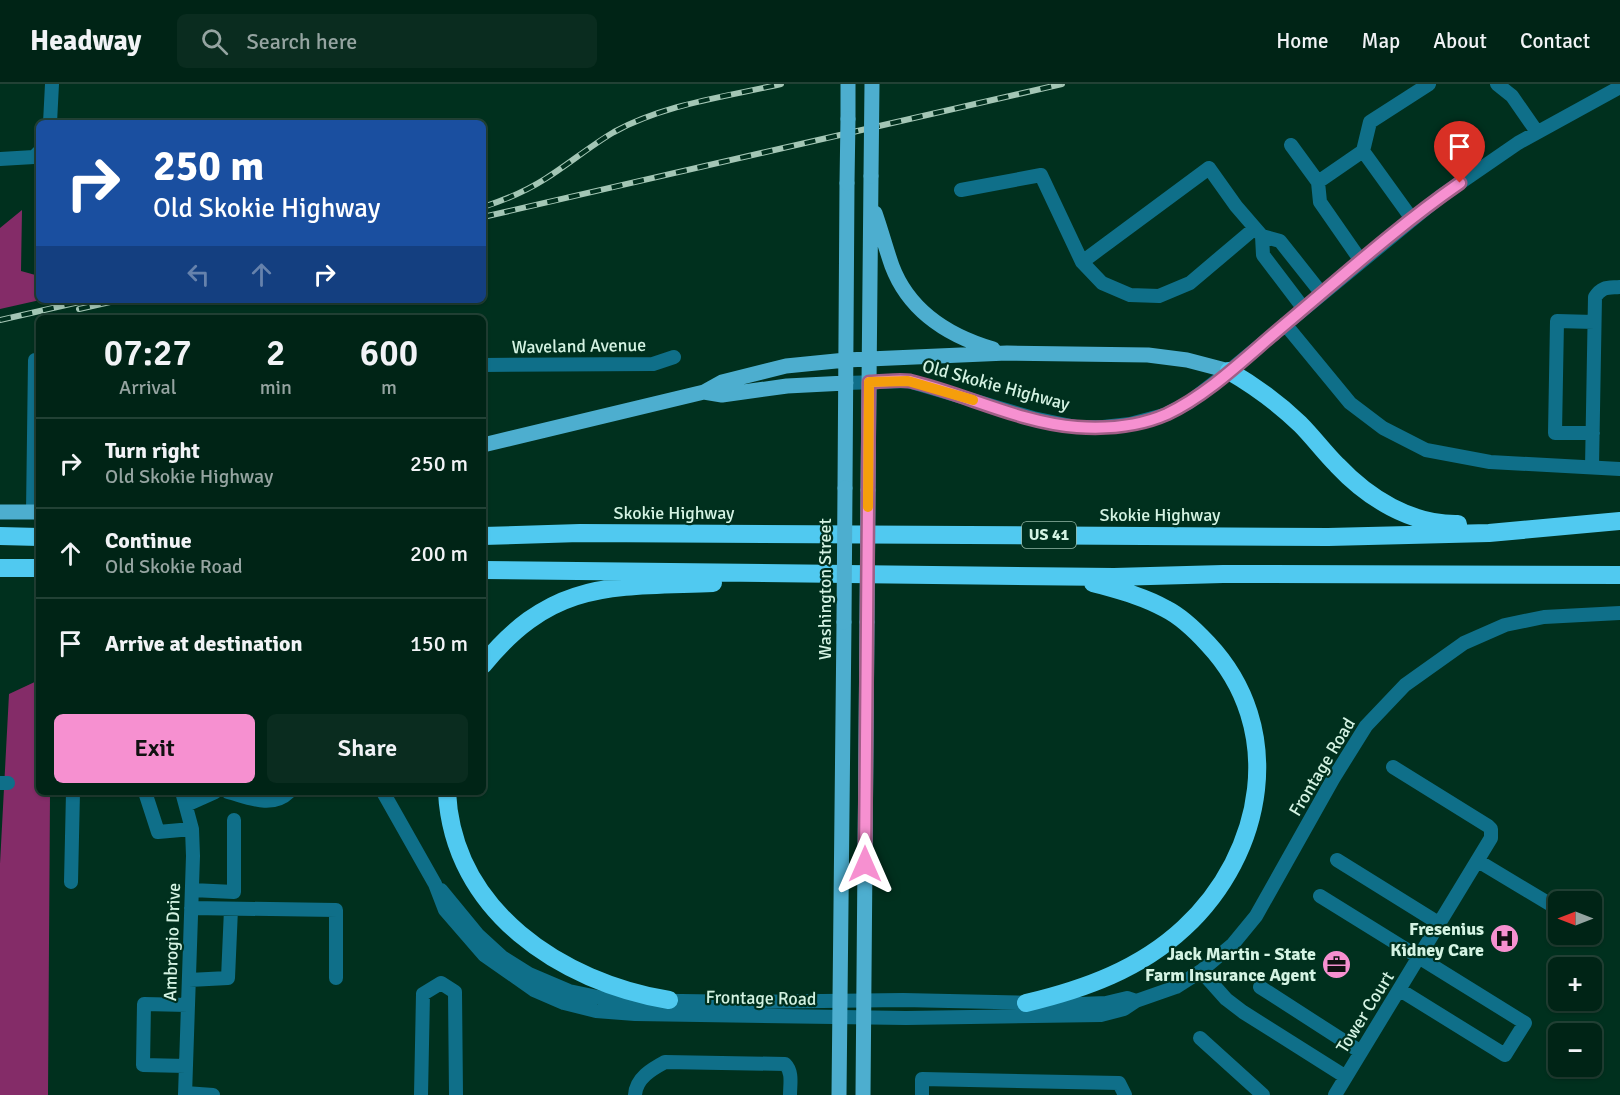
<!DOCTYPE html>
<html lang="en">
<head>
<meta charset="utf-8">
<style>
	body { margin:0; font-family:Signika,sans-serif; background:#0a2c1f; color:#f1f3f6; height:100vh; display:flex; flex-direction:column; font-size:22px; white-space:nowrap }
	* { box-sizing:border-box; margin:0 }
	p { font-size:20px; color:#95a4a1 }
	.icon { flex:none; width:33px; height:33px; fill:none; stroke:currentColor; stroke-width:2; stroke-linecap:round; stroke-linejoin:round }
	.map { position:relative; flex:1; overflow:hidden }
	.details { position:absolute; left:36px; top:231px; width:450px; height:480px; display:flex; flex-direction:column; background:#002416; border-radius:9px; box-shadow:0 2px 4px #0004,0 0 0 2px #224135 }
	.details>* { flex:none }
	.banner { position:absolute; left:36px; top:36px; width:450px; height:183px; border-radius:9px; box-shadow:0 2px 4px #0004,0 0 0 2px #224135; background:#1a4fa0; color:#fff; overflow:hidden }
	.needle { width:39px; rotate:270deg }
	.controls { position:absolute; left:1548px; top:807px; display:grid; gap:12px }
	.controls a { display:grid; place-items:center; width:54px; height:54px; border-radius:9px; background:#002416; box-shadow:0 2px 4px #0004,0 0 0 2px #224135; font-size:30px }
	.pin { position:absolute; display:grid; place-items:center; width:51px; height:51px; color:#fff; margin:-62px -26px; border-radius:50% 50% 50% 0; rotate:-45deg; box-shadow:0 0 6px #0007 }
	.pin .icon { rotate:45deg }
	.me { position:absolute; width:66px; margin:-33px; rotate:0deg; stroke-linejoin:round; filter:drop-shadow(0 0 4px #0008) }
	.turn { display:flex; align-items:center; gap:21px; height:126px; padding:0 18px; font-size:27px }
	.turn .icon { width:78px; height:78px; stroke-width:2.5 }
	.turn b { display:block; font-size:42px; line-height:51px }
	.lanes { display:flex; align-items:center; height:57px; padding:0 18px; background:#0003; justify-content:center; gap:30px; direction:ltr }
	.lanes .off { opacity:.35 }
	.eta { display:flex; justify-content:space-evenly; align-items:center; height:102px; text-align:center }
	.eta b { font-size:36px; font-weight:600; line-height:42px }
	.cta { display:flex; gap:12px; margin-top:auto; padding:12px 18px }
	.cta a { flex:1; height:69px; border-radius:9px; background:#f690d0; color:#111; font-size:24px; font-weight:600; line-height:69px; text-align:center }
	.cta a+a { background:#0a2c1f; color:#f1f3f6 }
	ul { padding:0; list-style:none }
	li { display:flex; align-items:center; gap:18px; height:90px; padding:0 18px; border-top:2px solid #224135 }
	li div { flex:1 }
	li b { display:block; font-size:22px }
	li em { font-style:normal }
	header { display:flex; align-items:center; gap:36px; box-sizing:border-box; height:84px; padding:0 30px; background:#002416; border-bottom:2px solid #224135 }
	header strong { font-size:28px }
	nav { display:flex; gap:33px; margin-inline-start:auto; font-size:21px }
	.search { width:420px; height:54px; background:#0a2c1f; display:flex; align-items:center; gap:15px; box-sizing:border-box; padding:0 21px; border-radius:9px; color:#95a4a1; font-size:22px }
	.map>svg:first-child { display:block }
</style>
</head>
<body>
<header>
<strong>Headway</strong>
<div class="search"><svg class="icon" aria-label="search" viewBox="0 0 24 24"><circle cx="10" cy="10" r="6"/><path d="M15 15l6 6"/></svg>Search here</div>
<nav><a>Home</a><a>Map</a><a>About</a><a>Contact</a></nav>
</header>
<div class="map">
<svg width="1620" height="1011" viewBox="0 0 1620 1011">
	<rect width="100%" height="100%" fill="#00301e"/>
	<path fill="#842c68" d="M22,126L21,187L39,192L40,216L0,225V144Z
		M39,596V708H50L48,1011H0V780L9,610Z"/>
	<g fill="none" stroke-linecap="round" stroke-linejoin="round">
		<path stroke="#0f6f89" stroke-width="14" d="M1497,0L1512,12L1537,48
			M50,39L52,0
			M1291,61L1318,98
			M1363,67L1370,38L1429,0
			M0,75L34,73L39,68
			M961,106L1041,91L1082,178L1102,199L1130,211L1159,212L1190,199L1255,144
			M1262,152L1263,171L1304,225
			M1361,177L1320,118L1318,98L1363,67L1412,135
			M1082,178L1209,84L1236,122L1255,144L1262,152L1280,157L1322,210
			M1285,240L1350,319L1383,344L1426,366L1490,378L1620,385
			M483,281L653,280L674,273
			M846,299L908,297L1033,334L1076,343H1103L1130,340L1164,331L1188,319L1229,287L1441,112L1518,59L1620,3
			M1593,349H1555L1557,237L1594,238
			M1592,383L1595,213C1602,202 1608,204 1620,203
			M33,428L35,276H39
			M0,699H8
			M145,708L158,748L192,745
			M182,708L192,745L193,772L185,1011
			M228,708C247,713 272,725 289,708
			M383,708L435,800L445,826L484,871L534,906L564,919L596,927L635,930L906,934L1101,931L1124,925L1136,917L1176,903L1201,887L1233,860L1256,832L1333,695L1366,642L1405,601L1464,559L1505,541L1544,533L1620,529
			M186,721L215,708
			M1337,776L1440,840
			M1478,777L1558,825
			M71,798L73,708
			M192,806L234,808V736
			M441,806L478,851L502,873L529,890L569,907L612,916L750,918L903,916L1079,920L1106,919L1127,914L1136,917
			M1320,812L1525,939L1505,971L1400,906
			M191,824L336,826V894
			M1201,887L1226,915L1243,928L1346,993
			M189,896L228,894L231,825
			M1260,903L1361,968
			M1200,954L1263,1011
			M186,982L143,981L144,920L188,921
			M185,1009L213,1011
			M421,1011L423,910L441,899L455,908L456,1011
			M635,1011C636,994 652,985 665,978L785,980C793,988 790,1000 790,1011
			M922,1011V995L1119,999L1125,1011
			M1335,1011L1491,754V745L1488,742L1393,683"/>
		<path stroke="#4daecf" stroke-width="15" d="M848,35V0
			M875,129C881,146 886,165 892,182C909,227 949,252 993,265
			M704,308L722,311L787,302L846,299
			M483,361L704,308L722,298L786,282L846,276L1007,269L1148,271L1187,276L1229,287
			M845,404L847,99
			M868,406L871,92
			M0,428H39
			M839,1011L844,538
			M863,1011L867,538"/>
		<path stroke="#50c9f0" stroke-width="18" d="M1229,287C1255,302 1278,319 1300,340C1313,353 1324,368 1337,381C1368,414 1411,441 1458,440
			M0,452L39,453
			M483,452L580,449L1328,453L1489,449L1620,437
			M0,484H39
			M483,486L1114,493L1223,490L1620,491
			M483,581C553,495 612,503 713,499
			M447,708C453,827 561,898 669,916
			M1026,919C1085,905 1140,885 1184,844C1265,769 1287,644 1208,560C1196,547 1182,533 1166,525C1143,512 1118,506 1093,499"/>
		<defs>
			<path id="rail" d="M483,123C505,116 526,107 545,95C569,80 590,62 614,48C665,20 725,13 781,0
				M483,133L1062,0
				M79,225L119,216
				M0,236L88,216"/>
		</defs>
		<use href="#rail" stroke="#a3c6b5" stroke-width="6"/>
		<use href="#rail" stroke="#00301e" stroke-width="4" stroke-dasharray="11" stroke-linecap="butt"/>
		<path stroke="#4daecf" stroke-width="15" d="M871,92L872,0
			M847,99L848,35
			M844,538L845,404
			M867,538L868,406"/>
	</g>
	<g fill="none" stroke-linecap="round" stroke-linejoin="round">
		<defs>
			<path id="route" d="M865,780L869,298C882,298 898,295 910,297C965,310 1021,339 1077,343C1106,345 1140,342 1167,330C1207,311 1242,277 1276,248C1336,198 1395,144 1460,99"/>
		</defs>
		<use href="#route" stroke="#a05e87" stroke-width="15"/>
		<use href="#route" stroke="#f690d0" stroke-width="10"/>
		<path stroke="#f59e0b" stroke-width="10" d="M868,423L869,298L908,297L973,316"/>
	</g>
	<defs>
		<symbol id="hospital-disc" viewBox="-11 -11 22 22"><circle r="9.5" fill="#f690d0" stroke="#00301e"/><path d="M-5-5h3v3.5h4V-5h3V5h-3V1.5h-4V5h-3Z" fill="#111"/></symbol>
		<symbol id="office-disc" viewBox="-11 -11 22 22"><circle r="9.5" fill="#f690d0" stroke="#00301e"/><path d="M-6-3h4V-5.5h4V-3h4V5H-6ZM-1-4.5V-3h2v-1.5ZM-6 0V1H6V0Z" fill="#111"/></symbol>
	</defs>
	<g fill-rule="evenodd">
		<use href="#hospital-disc" x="1488" y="838" width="33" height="33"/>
		<use href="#office-disc" x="1320" y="864" width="33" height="33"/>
	</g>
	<g text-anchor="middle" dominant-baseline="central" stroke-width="4.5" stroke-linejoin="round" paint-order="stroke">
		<rect fill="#00301e" stroke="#94b8a8" stroke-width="1.5" x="1022" y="438" width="54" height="26" rx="4.5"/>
		<g font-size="16" font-weight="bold" fill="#d4f3e3">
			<text x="1049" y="451">US 41</text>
		</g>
		<g font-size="18" fill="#d4f3e3" stroke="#00301e">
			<text transform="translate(579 262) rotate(-1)">Waveland Avenue</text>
			<text transform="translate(996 301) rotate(15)">Old Skokie Highway</text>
			<text x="674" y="429">Skokie Highway</text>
			<text x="1160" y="431">Skokie Highway</text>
			<text transform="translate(825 505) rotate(-90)">Washington Street</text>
			<text transform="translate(1322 683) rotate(-59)">Frontage Road</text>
			<text transform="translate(172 858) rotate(-88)">Ambrogio Drive</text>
			<text transform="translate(761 914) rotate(1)">Frontage Road</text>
			<text transform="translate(1365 928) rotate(-58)">Tower Court</text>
		</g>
		<g font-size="18" font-weight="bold" fill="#d4f3e3" stroke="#00301e" text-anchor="end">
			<text x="1484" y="845">Fresenius<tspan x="1484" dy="21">Kidney Care</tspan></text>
			<text x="1316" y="870">Jack Martin - State<tspan x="1316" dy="21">Farm Insurance Agent</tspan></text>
		</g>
	</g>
</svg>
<div class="controls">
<a><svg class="needle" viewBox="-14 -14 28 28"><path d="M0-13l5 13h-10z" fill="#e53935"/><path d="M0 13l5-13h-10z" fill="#95a4a1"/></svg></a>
<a>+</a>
<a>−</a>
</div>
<div class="pin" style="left:1460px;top:99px;background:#d93025"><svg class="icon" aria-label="arrive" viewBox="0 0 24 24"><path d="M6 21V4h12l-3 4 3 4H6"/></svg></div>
<svg class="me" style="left:865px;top:780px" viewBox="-20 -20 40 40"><path d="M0-17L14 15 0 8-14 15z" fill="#f690d0" stroke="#fff" stroke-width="4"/></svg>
<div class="banner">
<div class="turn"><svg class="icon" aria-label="right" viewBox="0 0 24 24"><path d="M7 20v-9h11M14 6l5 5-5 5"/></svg><div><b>250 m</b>Old Skokie Highway</div></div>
<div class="lanes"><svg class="icon off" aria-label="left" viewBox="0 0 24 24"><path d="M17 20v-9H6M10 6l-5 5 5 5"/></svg><svg class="icon off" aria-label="ahead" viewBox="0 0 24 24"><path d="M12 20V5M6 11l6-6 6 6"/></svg><svg class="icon" aria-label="right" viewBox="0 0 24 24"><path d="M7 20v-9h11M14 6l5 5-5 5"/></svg></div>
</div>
<section class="details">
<div class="eta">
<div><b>07:27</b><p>Arrival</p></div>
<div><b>2</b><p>min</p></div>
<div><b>600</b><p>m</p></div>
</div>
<ul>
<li><svg class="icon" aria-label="right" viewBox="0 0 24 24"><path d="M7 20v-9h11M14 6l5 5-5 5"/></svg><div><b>Turn right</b><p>Old Skokie Highway</p></div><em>250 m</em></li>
<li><svg class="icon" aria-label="ahead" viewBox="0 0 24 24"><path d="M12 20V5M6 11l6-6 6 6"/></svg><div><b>Continue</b><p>Old Skokie Road</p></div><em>200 m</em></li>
<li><svg class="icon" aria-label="arrive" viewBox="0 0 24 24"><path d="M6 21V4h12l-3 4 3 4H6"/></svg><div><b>Arrive at destination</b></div><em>150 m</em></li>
</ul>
<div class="cta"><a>Exit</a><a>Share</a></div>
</section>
</div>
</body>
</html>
